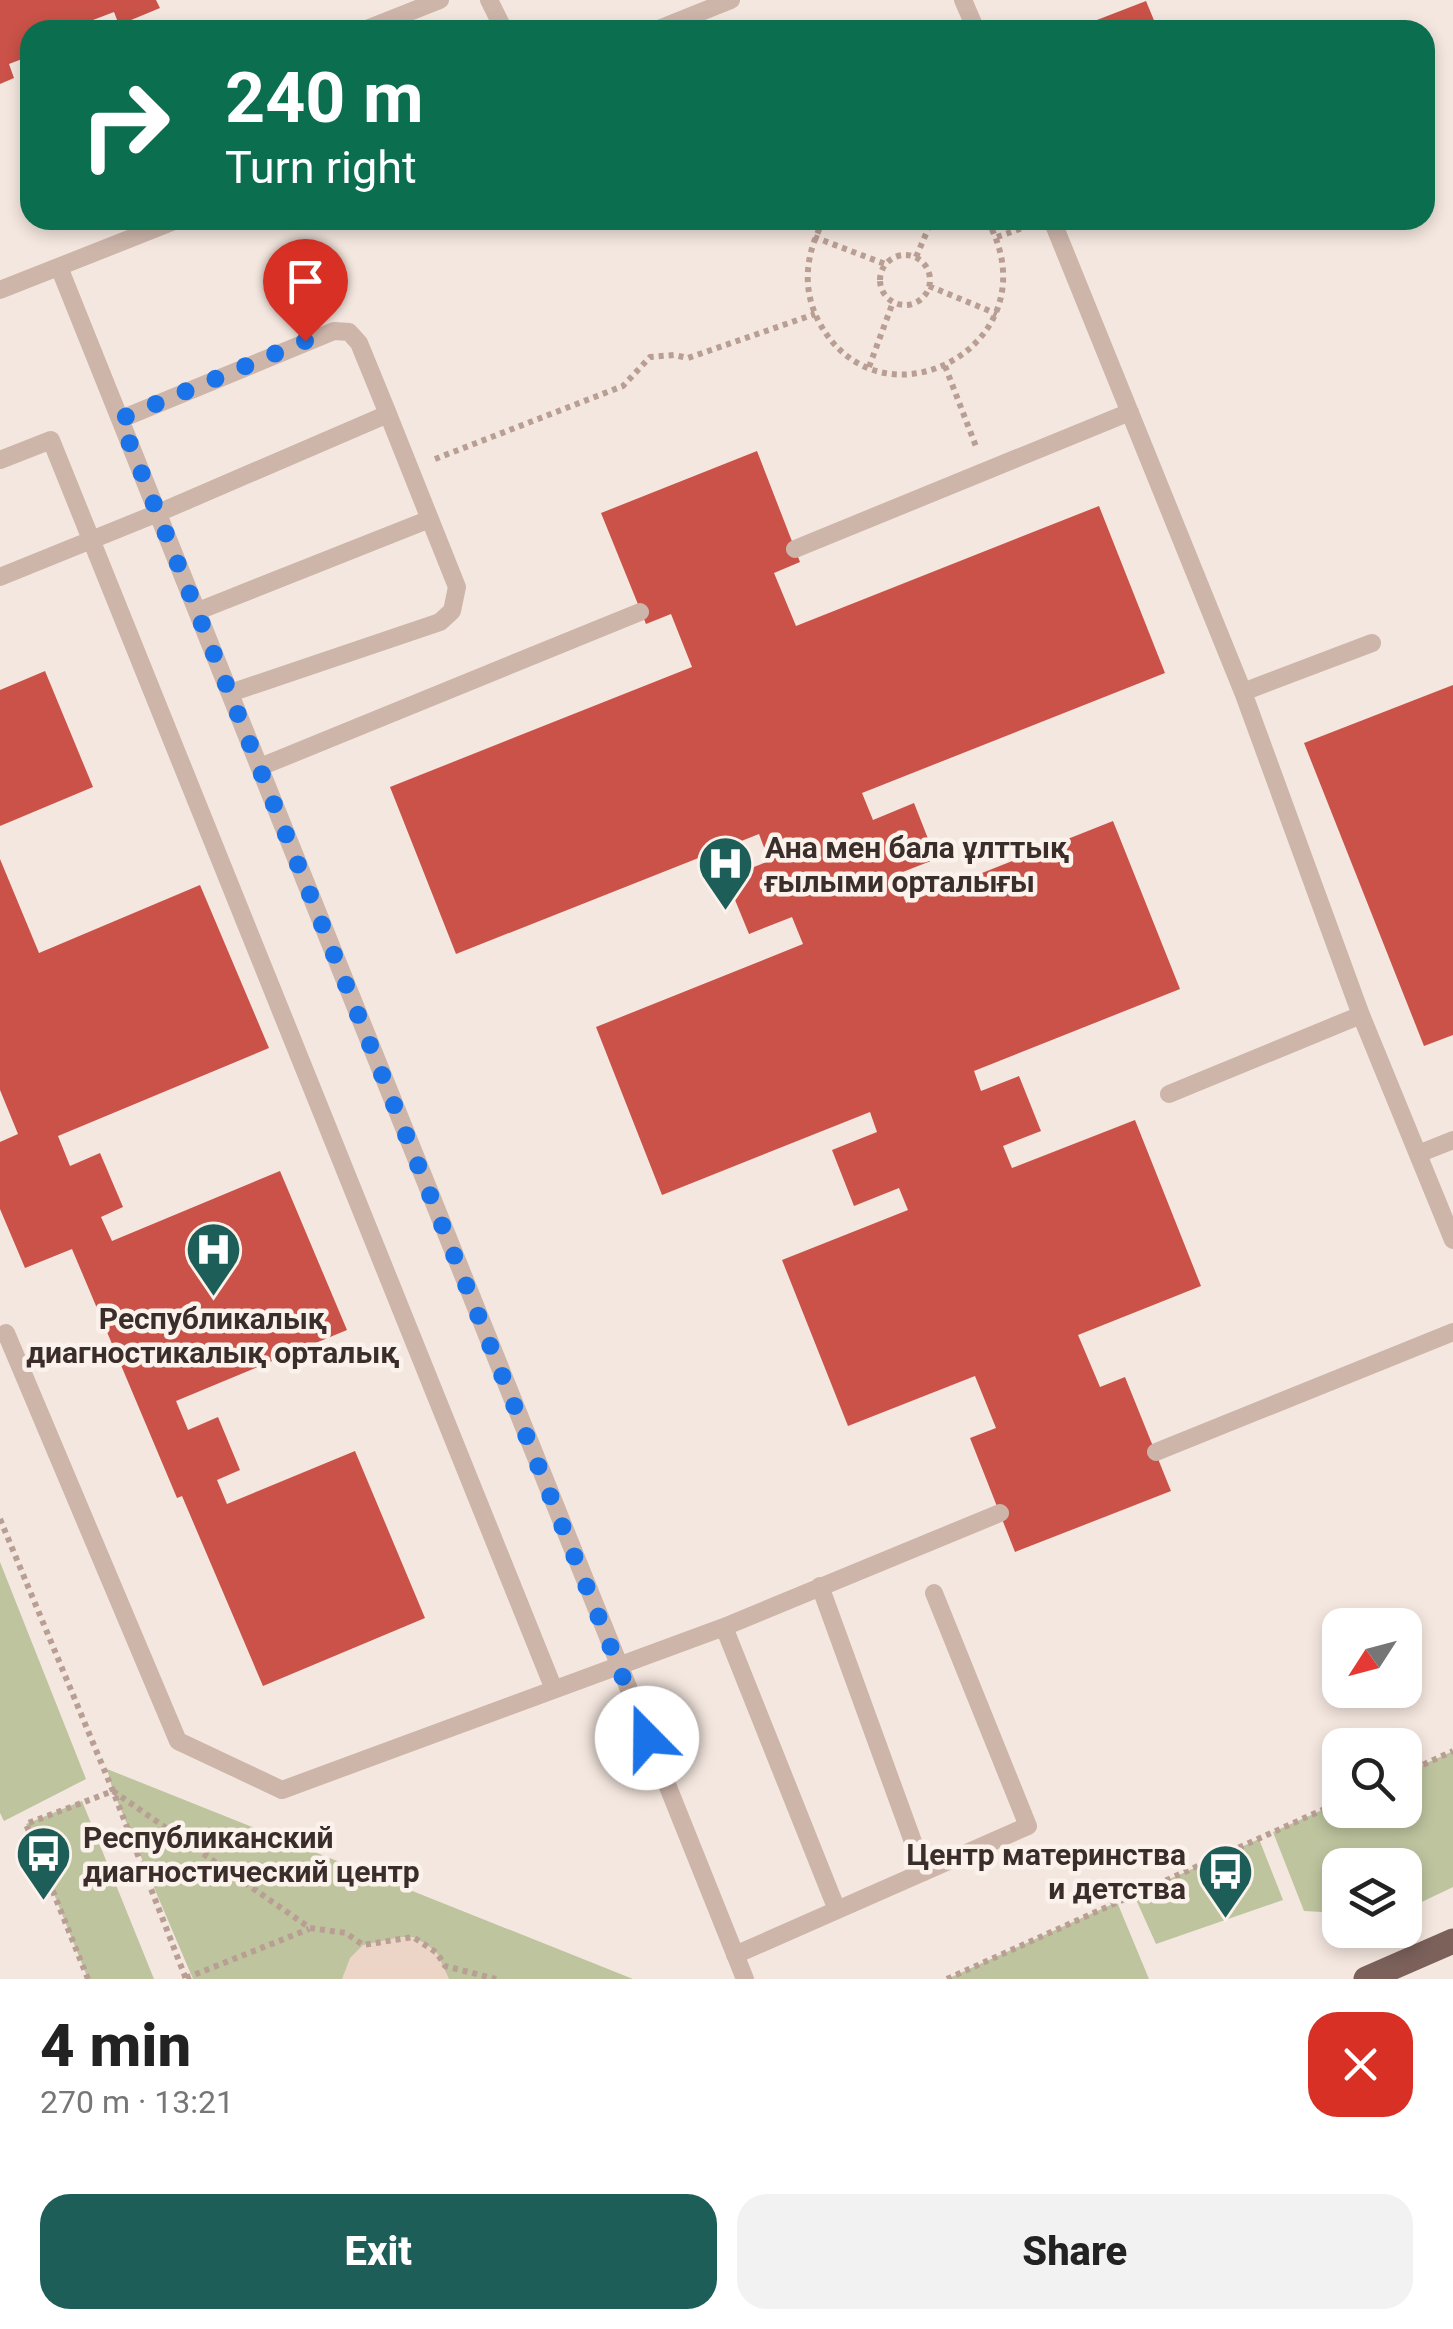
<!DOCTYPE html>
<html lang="en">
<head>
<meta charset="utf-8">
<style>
	body { margin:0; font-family:Roboto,sans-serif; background:#f2f2f2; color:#222; height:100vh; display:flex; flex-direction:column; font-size:38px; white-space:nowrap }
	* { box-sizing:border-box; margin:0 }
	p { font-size:32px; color:#767676 }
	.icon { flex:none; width:55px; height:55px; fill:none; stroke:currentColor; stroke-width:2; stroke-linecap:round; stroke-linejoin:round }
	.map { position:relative; height:1979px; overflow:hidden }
	.drawer { display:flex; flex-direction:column; background:#fff; flex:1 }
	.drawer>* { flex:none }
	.hud { position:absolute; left:20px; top:20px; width:1415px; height:210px; border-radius:30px; box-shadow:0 5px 15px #0003; background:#0b6e4f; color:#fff; overflow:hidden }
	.needle { width:65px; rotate:234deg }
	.buttons { position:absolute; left:1322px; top:1608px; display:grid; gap:20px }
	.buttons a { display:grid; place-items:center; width:100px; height:100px; border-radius:20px; background:#fff; box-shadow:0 5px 15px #0003; font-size:50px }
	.pin { position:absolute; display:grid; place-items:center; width:85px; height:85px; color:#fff; margin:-102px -42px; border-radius:50% 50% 50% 0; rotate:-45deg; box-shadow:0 0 10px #0007 }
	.pin .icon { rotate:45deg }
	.me { position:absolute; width:110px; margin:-55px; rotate:338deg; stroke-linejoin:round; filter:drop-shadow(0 0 8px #0008) }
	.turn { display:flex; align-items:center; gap:35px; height:210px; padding:0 40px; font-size:45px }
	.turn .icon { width:130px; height:130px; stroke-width:2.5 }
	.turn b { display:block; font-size:70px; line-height:85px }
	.round { display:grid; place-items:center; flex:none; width:105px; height:105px; border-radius:30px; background:#f2f2f2 }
	.summary { display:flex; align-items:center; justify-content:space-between; height:170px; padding:0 40px }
	h1 { font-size:60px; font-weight:800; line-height:75px }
	.action { display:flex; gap:20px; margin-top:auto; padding:20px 40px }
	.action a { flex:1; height:115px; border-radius:30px; background:#1e5e58; color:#fff; font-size:40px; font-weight:800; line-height:115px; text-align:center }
	.action a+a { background:#f2f2f2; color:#222 }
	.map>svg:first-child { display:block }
</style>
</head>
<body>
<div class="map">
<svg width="1453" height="1979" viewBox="0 0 1453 1979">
	<rect width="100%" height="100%" fill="#f4e7df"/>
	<path fill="#bdc49e" d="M0,1562L86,1779L4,1821L0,1813Z
		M1453,1751V1887L1405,1910V1865H1340V1913L1304,1911L1273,1832L1340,1802V1810H1405V1773Z
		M107,1769L633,1979H193L113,1791Z
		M82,1801L154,1979H88L26,1824Z
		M1259,1839L1283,1900L1156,1944L1134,1895Z
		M1117,1902L1149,1979H947Z"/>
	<path fill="#ecd5c6" d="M400,1937H413L426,1944L437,1953L449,1979H342L350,1958L363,1945Z"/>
	<path fill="#ca5248" d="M0,0H156L160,8L119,25L114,12L93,20L97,30H30V56L9,64L14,78L0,84Z
		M1146,1L1158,30H1071Z
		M757,451L800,562L774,573L796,626L1099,506L1165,673L862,793L873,820L914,803L936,859L895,875L906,903L1113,821L1180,989L974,1071L981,1091L1019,1076L1041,1131L1003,1146L1012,1168L1135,1120L1201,1286L1078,1335L1100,1387L1125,1377L1171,1491L1015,1552L970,1438L996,1428L975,1376L848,1426L782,1260L908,1210L899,1188L854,1206L832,1150L877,1132L870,1112L662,1195L596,1027L803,944L792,917L749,934L726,878L769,861L759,834L456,954L390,787L692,667L671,614L646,624L601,513Z
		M45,671L93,787L0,826V690Z
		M1453,685V1035L1424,1046L1304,743Z
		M0,859L39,953L200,885L269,1048L58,1136L70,1166L100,1153L123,1207L101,1217L112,1241L280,1171L347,1330L176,1401L188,1430L218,1417L240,1470L217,1480L227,1504L355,1451L425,1618L263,1686L182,1496L177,1498L72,1249L25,1268L0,1209V1142L18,1134L0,1090Z"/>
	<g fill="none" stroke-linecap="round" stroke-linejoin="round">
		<path stroke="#b99e94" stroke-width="6" stroke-dasharray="5 5" stroke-linecap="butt" d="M824,220C806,252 801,288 819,322C881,438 1057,343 987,220
			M814,237L885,264
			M997,237L1028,226
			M880 280a25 25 0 1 1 50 0a25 25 0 1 1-50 0Z
			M916,257L932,220
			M929,286L997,314
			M945,366L977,449
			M869,367L893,302
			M435,459L623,386L650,357L674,355L688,358L815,314
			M0,1519L113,1791L186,1979
			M1405,1773L1453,1751
			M186,1978L309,1929
			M88,1979L26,1824L113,1791L310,1928L346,1933L363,1945L413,1937L437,1953L445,1966L496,1979
			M947,1979L1340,1802"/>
		<path stroke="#cdb5aa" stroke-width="18" d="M489,0L504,30
			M963,0L976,30
			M364,30L440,0
			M656,30L731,0
			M1052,220L1243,692L1361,1015L1453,1240
			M59,267L745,1979
			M0,290L177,220
			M121,419L334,331L349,332L359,343L388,414
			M0,460L51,440L553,1687
			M795,549L1130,412
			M0,577L158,513L388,414L457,587L452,611L440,622L230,693
			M198,611L430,519
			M1243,692L1372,643
			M260,767L640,612
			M1169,1094L1361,1015
			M1418,1154L1453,1140
			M6,1333L178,1741L282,1790L724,1627L1000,1513
			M1156,1452L1453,1332
			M820,1586L924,1872
			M724,1627L837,1910
			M735,1955L1028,1826L934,1593"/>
		<path stroke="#7c615b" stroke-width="25" d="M1366,1979L1453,1941"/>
	</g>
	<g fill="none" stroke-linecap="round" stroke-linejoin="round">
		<path stroke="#1a73e8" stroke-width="18" stroke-dasharray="0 32.4" d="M305,341L120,419L647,1738"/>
	</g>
	<defs>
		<symbol id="hospital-pin" viewBox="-11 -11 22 30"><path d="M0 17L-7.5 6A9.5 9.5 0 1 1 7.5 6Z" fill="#1e5e58" stroke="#fbf2ec"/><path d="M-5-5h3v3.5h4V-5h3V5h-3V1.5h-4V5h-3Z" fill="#fff"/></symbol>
		<symbol id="bus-pin" viewBox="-11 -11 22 30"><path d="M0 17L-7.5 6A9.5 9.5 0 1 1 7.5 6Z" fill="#1e5e58" stroke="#fbf2ec"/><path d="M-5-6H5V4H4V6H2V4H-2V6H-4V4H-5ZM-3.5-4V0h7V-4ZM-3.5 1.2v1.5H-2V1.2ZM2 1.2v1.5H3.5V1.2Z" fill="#fff"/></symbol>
	</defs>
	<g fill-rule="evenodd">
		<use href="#hospital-pin" x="694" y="832" width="63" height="86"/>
		<use href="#hospital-pin" x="182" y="1218" width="63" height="86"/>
		<use href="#bus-pin" x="12" y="1822" width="63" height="86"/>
		<use href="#bus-pin" x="1194" y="1840" width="63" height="86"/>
	</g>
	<g text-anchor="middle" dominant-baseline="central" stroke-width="9" stroke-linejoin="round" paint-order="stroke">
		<g font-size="30" font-weight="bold" fill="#3a2d2a" stroke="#fbf2ec" text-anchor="start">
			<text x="765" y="847">Ана мен бала ұлттық<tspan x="765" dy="34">ғылыми орталығы</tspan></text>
			<text x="213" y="1318" text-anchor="middle">Республикалық<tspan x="213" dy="34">диагностикалық орталық</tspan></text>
			<text x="83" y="1837">Республиканский<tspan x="83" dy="34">диагностический центр</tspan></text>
			<text x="1186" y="1854" text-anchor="end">Центр материнства<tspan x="1186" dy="34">и детства</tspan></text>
		</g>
	</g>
</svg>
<div class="buttons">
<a><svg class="needle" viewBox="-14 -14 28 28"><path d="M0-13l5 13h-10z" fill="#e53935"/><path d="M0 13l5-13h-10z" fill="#767676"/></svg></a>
<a><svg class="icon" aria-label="search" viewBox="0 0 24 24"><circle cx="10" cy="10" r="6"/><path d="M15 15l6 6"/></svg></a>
<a><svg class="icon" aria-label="layers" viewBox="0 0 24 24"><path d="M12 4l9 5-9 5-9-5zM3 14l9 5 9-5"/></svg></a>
</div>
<div class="pin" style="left:305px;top:341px;background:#d93025"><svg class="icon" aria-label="arrive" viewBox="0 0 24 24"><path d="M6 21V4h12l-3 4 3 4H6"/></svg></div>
<svg class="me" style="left:647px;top:1738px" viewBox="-20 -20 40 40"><circle r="19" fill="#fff"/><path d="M0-13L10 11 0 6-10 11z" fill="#1a73e8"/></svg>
<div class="hud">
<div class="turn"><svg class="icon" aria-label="right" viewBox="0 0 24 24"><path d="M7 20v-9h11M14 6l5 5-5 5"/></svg><div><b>240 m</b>Turn right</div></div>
</div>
</div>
<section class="drawer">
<div class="summary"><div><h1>4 min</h1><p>270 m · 13:21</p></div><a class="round" style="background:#d93025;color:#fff"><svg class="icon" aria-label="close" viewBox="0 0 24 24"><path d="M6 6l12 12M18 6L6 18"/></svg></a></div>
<div class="action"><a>Exit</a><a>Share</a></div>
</section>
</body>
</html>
